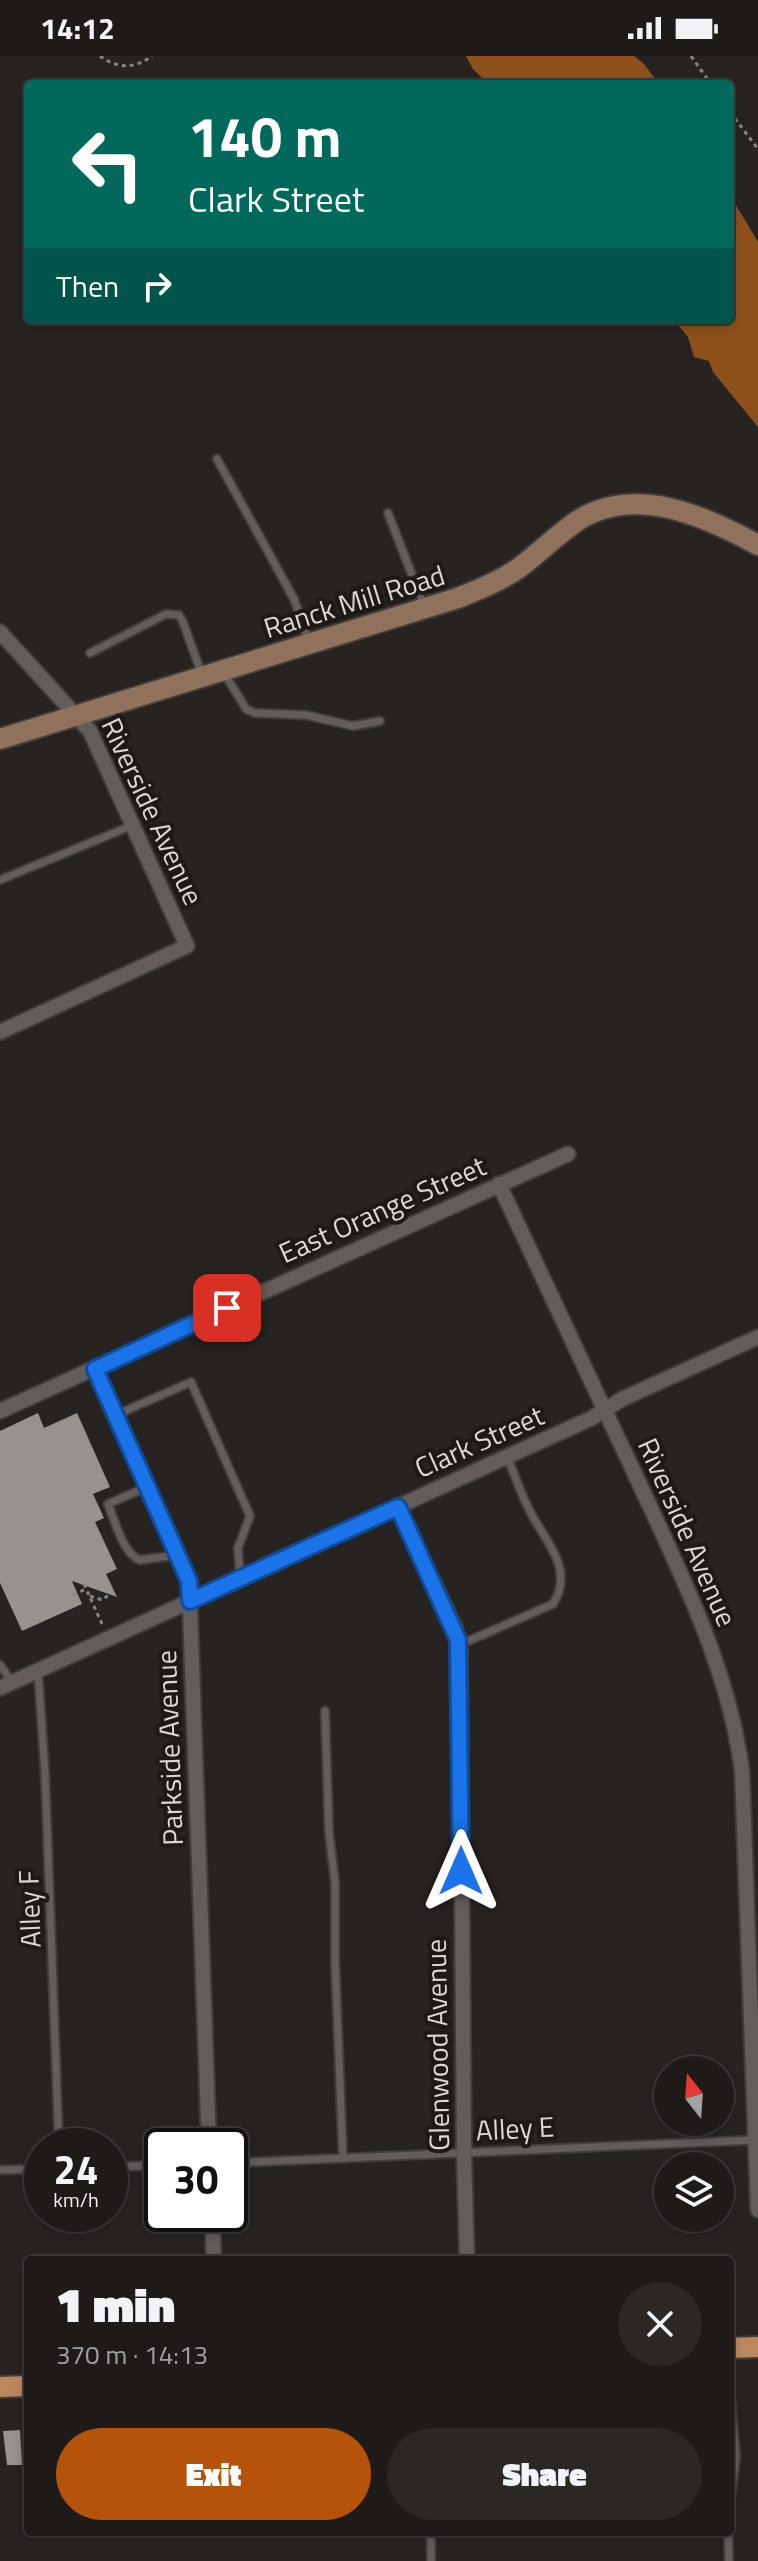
<!DOCTYPE html>
<html lang="en">
<head>
<meta charset="utf-8">
<style>
	body { margin:0; font-family:"Titillium Web",sans-serif; background:#2a2725; color:#f1f3f6; height:100vh; display:flex; flex-direction:column; font-size:30px; white-space:nowrap }
	* { box-sizing:border-box; margin:0 }
	p { font-size:26px; color:#a0a1a2 }
	.icon { flex:none; width:44px; height:44px; fill:none; stroke:currentColor; stroke-width:2; stroke-linecap:round; stroke-linejoin:round }
	.map { position:relative; flex:1; overflow:hidden }
	.sheet { position:absolute; left:24px; top:2200px; width:710px; height:280px; display:flex; flex-direction:column; background:#1d1a18; border-radius:8px; box-shadow:0 4px 12px #0003,0 0 0 2px #3b3837 }
	.sheet>* { flex:none }
	.top-card { position:absolute; left:24px; top:24px; width:710px; height:244px; border-radius:8px; box-shadow:0 4px 12px #0003,0 0 0 2px #3b3837; background:#00695c; color:#fff; overflow:hidden }
	.needle { width:52px; rotate:343deg }
	.controls { position:absolute; left:654px; top:2000px; display:grid; gap:16px }
	.controls a { display:grid; place-items:center; width:80px; height:80px; border-radius:50%; background:#1d1a18; box-shadow:0 4px 12px #0003,0 0 0 2px #3b3837; font-size:40px }
	.speed { position:absolute; left:24px; top:2072px; display:flex; gap:16px; font-size:40px; font-weight:700; text-align:center }
	.speed>* { display:grid; place-content:center; width:104px; height:104px; border-radius:50%; background:#1d1a18; box-shadow:0 4px 12px #0003,0 0 0 2px #3b3837; line-height:1 }
	.speed small { font-size:20px; font-weight:400 }
	.speed .limit { border:4px solid #111; border-radius:12px; background:#fff; color:#111 }
	.pin { position:absolute; display:grid; place-items:center; width:68px; height:68px; color:#fff; margin:-34px; border-radius:16px; box-shadow:0 4px 12px #0006 }
	.me { position:absolute; width:88px; margin:-44px; rotate:0deg; stroke-linejoin:round; filter:drop-shadow(0 0 6px #0008) }
	.turn { display:flex; align-items:center; gap:28px; height:168px; padding:0 32px; font-size:36px }
	.turn .icon { width:104px; height:104px; stroke-width:2.5 }
	.turn b { display:block; font-size:56px; line-height:68px }
	.then { display:flex; align-items:center; height:76px; padding:0 32px; background:#0003; gap:16px; font-size:30px }
	.round { display:grid; place-items:center; flex:none; width:84px; height:84px; border-radius:42px; background:#2a2725 }
	.headline { display:flex; align-items:center; justify-content:space-between; height:136px; padding:0 32px }
	h1 { font-size:48px; font-weight:800; line-height:60px }
	.primary-button { display:flex; gap:16px; margin-top:auto; padding:16px 32px }
	.primary-button a { flex:1; height:92px; border-radius:48px; background:#b45309; color:#fff; font-size:32px; font-weight:800; line-height:92px; text-align:center }
	.primary-button a+a { background:#2a2725; color:#f1f3f6 }
	.status { display:flex; justify-content:space-between; align-items:center; height:56px; padding:0 40px; background:#1d1a18; direction:ltr }
	.status svg { height:22px; fill:currentColor }
	.map>svg:first-child { display:block }
</style>
</head>
<body>
<div class="status"><b>14:12</b><svg viewBox="0 0 49 12"><path d="M0 12V9h3v3zM5 12V6h3v6zM10 12V3h3v9zM15 12V0h3v12zM26 1h20v11H26zM47 4h2v5h-2z"/></svg></div>
<div class="map">
<svg width="758" height="2505" viewBox="0 0 758 2505">
	<rect width="100%" height="100%" fill="#272320"/>
	<path fill="#8e511c" d="M466,0H634L644,8L659,28H488L473,13Z
		M730,139L758,186V371L713,316L709,305L694,301L688,281L674,264H730Z"/>
	<path fill="#97928e" d="M38,1357L44,1372L77,1357L110,1431L93,1438L104,1462L95,1466L117,1513L106,1518L117,1541L72,1525L82,1548L22,1575L0,1527V1375Z
		M20,2374L22,2409H7L3,2375Z"/>
	<g fill="none" stroke-linecap="round" stroke-linejoin="round">
		<defs>
			<path id="lane" d="M217,403L294,543L309,586
				M388,457L424,550
				M90,597L166,558L179,559L183,566L202,619
				M224,617L246,653L255,657L306,659L353,670L380,665
				M0,824L133,769
				M116,1359L191,1326L250,1460L238,1492L240,1523
				M147,1431L108,1448C115,1465 123,1498 140,1504L177,1499
				M459,1589L553,1548C574,1515 548,1488 533,1461C522,1442 516,1421 507,1401
				M0,1609L12,1626
				M38,1615L45,1717L59,2090
				M325,1655L329,1777L335,1826V1905L343,2102
				M230,2107L755,2084
				M110,2111L162,2109
				M0,2114L42,2113
				M730,2333L736,2402L730,2446
				M431,2476V2505
				M728,2476L729,2505"/>
			<path id="street" d="M0,576L90,675L187,890L0,976
				M499,1128C544,1224 588,1319 633,1414C678,1512 728,1608 742,1715L758,2154
				M95,1313L189,1525L209,2090
				M0,1355L568,1098
				M398,1451L455,1572L460,1595L464,2097L467,2204
				M0,1632L592,1362L622,1343L758,1281
				M212,2158L214,2204"/>
			<path id="secondary" d="M0,683L458,542C480,533 500,525 519,512C539,497 557,479 577,465C635,428 705,460 758,489"/>
			<path id="primary" d="M730,2292L758,2291
				M0,2331L28,2330"/>
		</defs>
		<use href="#lane" stroke="#413d3b" stroke-width="11"/>
		<use href="#street" stroke="#413d3b" stroke-width="18"/>
		<use href="#secondary" stroke="#413d3b" stroke-width="24"/>
		<use href="#primary" stroke="#413d3b" stroke-width="24"/>
		<path stroke="#888582" stroke-width="3" stroke-dasharray="4 4" stroke-linecap="butt" d="M100,0C118,13 134,13 152,0
			M691,0L711,28
			M730,56L758,93
			M84,1528L102,1568
			M73,1539L86,1533
			M90,1540L102,1544L110,1538"/>
		<use href="#lane" stroke="#625d5a" stroke-width="7"/>
		<use href="#street" stroke="#625d5a" stroke-width="14"/>
		<use href="#secondary" stroke="#90725c" stroke-width="20"/>
		<use href="#primary" stroke="#bd875d" stroke-width="20"/>
	</g>
	<g fill="none" stroke-linecap="round" stroke-linejoin="round">
		<defs>
			<path id="route" d="M227,1252L95,1313L189,1525L190,1545L398,1451L458,1584L461,1815"/>
		</defs>
		<use href="#route" stroke="#114b97" stroke-width="20"/>
		<use href="#route" stroke="#1a73e8" stroke-width="14"/>
	</g>
	<g text-anchor="middle" dominant-baseline="central" stroke-width="8" stroke-linejoin="round" paint-order="stroke">
		<g font-size="28" fill="#dbd8d6" stroke="#1d1917">
			<text transform="translate(354 545) rotate(-17)">Ranck Mill Road</text>
			<text transform="translate(153 755) rotate(65)">Riverside Avenue</text>
			<text transform="translate(382 1153) rotate(-24)">East Orange Street</text>
			<text transform="translate(479 1385) rotate(-24)">Clark Street</text>
			<text transform="translate(688 1476) rotate(66)">Riverside Avenue</text>
			<text transform="translate(169 1692) rotate(-92)">Parkside Avenue</text>
			<text transform="translate(29 1853) rotate(-92)">Alley F</text>
			<text transform="translate(437 1989) rotate(-91)">Glenwood Avenue</text>
			<text transform="translate(515 2072) rotate(-3)">Alley E</text>
		</g>
	</g>
</svg>
<div class="controls">
<a><svg class="needle" viewBox="-14 -14 28 28"><path d="M0-13l5 13h-10z" fill="#e53935"/><path d="M0 13l5-13h-10z" fill="#a0a1a2"/></svg></a>
<a><svg class="icon" aria-label="layers" viewBox="0 0 24 24"><path d="M12 4l9 5-9 5-9-5zM3 14l9 5 9-5"/></svg></a>
</div>
<div class="speed"><div>24<small>km/h</small></div><div class="limit">30</div></div>
<div class="pin" style="left:227px;top:1252px;background:#d93025"><svg class="icon" aria-label="arrive" viewBox="0 0 24 24"><path d="M6 21V4h12l-3 4 3 4H6"/></svg></div>
<svg class="me" style="left:461px;top:1815px" viewBox="-20 -20 40 40"><path d="M0-17L14 15 0 8-14 15z" fill="#1a73e8" stroke="#fff" stroke-width="4"/></svg>
<div class="top-card">
<div class="turn"><svg class="icon" aria-label="left" viewBox="0 0 24 24"><path d="M17 20v-9H6M10 6l-5 5 5 5"/></svg><div><b>140 m</b>Clark Street</div></div>
<div class="then">Then<svg class="icon" aria-label="right" viewBox="0 0 24 24"><path d="M7 20v-9h11M14 6l5 5-5 5"/></svg></div>
</div>
<section class="sheet">
<div class="headline"><div><h1>1 min</h1><p>370 m · 14:13</p></div><a class="round"><svg class="icon" aria-label="close" viewBox="0 0 24 24"><path d="M6 6l12 12M18 6L6 18"/></svg></a></div>
<div class="primary-button"><a>Exit</a><a>Share</a></div>
</section>
</div>
</body>
</html>
